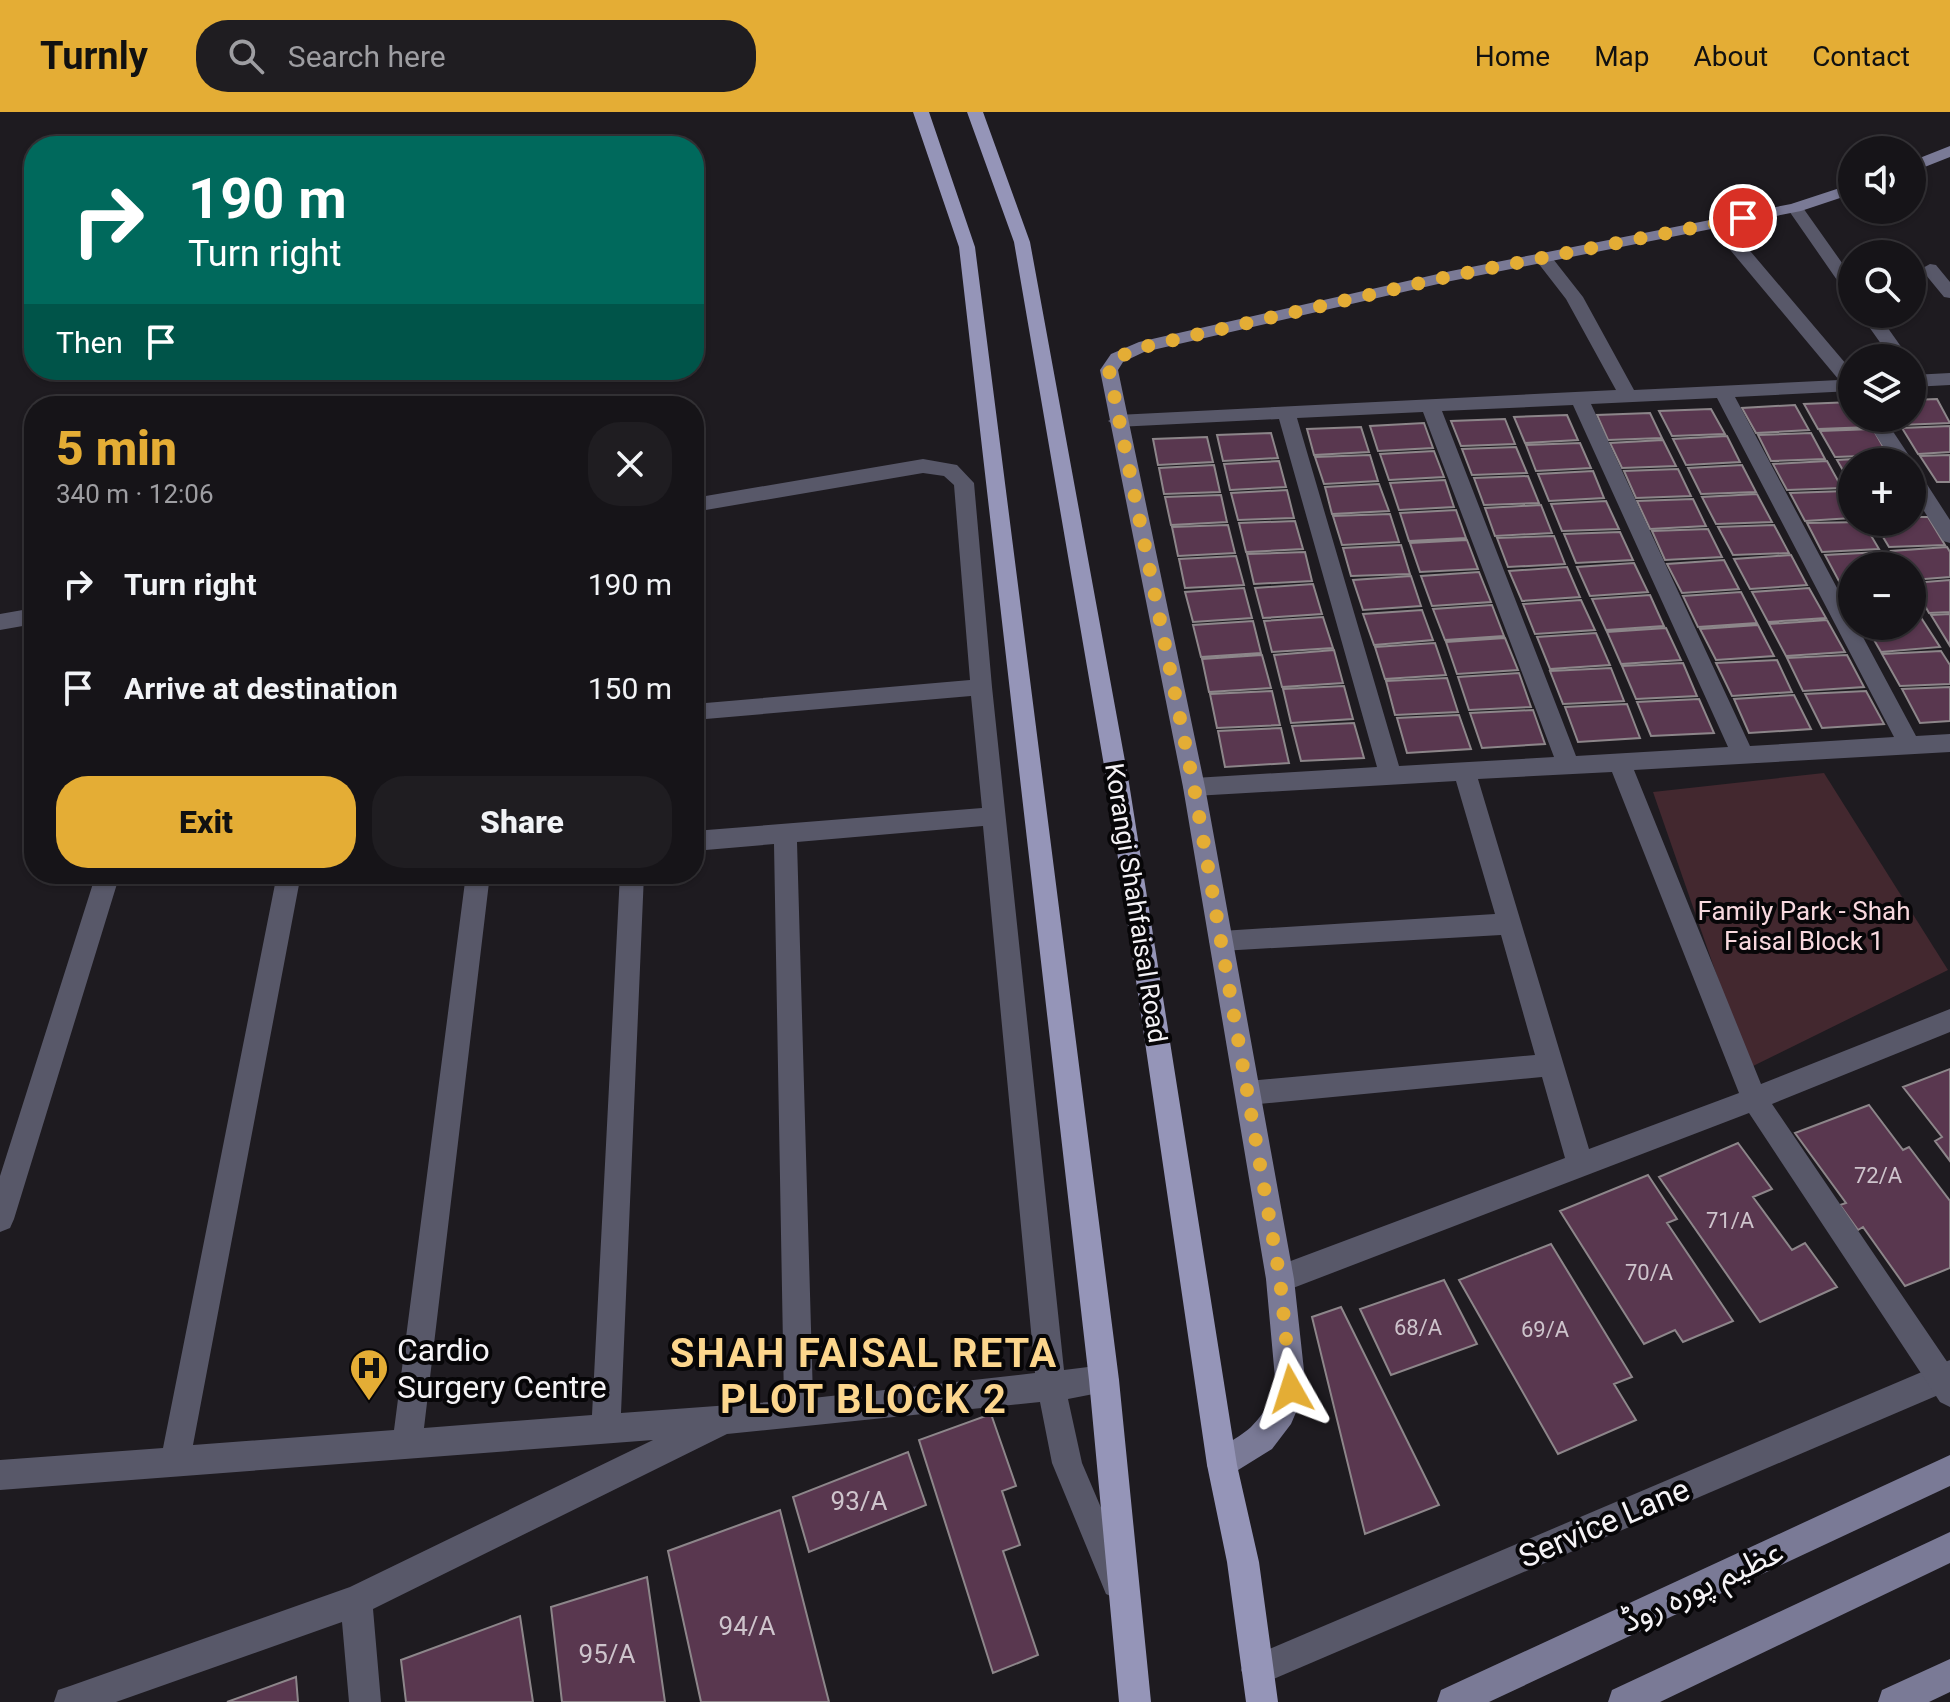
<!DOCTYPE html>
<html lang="en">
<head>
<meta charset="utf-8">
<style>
	body { margin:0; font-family:Roboto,"Noto Sans Arabic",sans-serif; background:#1f1d21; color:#f1f3f6; height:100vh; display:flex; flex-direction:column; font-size:30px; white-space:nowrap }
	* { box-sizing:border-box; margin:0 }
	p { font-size:26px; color:#9e9ea2 }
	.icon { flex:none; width:44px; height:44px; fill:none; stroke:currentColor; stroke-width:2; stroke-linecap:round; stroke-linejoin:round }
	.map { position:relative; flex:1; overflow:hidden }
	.drawer { position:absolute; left:24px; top:284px; width:680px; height:488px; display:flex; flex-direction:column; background:#161418; border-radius:32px; box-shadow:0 2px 6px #0004,0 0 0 2px #353337 }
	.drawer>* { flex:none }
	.banner { position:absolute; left:24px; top:24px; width:680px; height:244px; border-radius:32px; box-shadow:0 2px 6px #0004,0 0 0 2px #353337; background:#00695c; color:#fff; overflow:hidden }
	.fabs { position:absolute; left:1838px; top:24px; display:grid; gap:16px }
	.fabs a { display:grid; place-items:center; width:88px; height:88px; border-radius:50%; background:#161418; box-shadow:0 2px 6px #0004,0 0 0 2px #353337; font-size:40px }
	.pin { position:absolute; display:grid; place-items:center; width:68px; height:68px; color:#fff; margin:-34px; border:4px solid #fff; border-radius:50%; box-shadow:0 2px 8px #0007 }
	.me { position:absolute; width:88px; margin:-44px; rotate:354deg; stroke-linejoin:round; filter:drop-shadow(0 0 6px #0008) }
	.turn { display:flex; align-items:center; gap:28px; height:168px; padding:0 32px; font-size:36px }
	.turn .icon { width:104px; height:104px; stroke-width:2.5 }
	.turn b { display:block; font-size:56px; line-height:68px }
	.then { display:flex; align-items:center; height:76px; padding:0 32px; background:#0003; gap:16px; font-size:30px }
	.round { display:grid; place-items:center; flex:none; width:84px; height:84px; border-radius:32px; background:#1f1d21 }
	.summary { display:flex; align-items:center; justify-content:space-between; height:136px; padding:0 32px }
	h1 { font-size:48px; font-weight:800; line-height:60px; color:#e4ad35 }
	.primary-button { display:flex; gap:16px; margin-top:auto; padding:16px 32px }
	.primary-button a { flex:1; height:92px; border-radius:32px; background:#e4ad35; color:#111; font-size:32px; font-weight:800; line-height:92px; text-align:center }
	.primary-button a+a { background:#1f1d21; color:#f1f3f6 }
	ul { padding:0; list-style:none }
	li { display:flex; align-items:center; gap:24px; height:104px; padding:0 32px }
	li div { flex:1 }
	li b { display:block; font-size:30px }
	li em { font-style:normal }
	header { display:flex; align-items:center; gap:48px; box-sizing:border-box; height:112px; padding:0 40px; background:#e4ad35; color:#111 }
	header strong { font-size:38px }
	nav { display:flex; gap:44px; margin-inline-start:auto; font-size:28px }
	.search { width:560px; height:72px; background:#1f1d21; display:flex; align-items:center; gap:20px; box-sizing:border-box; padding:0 28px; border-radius:32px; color:#9e9ea2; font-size:30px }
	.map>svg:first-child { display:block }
</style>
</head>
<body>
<header>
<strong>Turnly</strong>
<div class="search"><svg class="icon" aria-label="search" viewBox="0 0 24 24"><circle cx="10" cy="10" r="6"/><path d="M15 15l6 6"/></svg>Search here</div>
<nav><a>Home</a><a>Map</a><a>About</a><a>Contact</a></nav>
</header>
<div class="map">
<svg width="1950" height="1590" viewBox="0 0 1950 1590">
	<rect width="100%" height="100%" fill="#1e1b20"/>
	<path fill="#43282f" d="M1824,661L1948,858L1749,956L1653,680Z"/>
	<path fill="#59374f" stroke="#8d868a" stroke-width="2" d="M1937,287L1950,311L1900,313L1896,306H1912V288Z
		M1852,290V306H1866L1871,315L1818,317L1804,292Z
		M1795,293L1809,318L1756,321L1742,296Z
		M1711,297L1725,322L1672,324L1659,299Z
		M1650,301L1662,326L1608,328L1597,303Z
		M1567,303L1578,328L1525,331L1514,305Z
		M1505,307L1515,332L1461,334L1451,309Z
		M1424,311L1433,336L1378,339L1370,314Z
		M1950,314V340L1918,342L1902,316Z
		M1361,315L1369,340L1314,343L1307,317Z
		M1873,317L1888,343L1835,345L1820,319Z
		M1271,321L1278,346L1223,349L1217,323Z
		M1811,321L1825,347L1771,349L1758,323Z
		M1727,324L1740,350L1686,353L1673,327Z
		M1207,325L1213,350L1158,353L1153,327Z
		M1663,328L1676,354L1622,356L1610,331Z
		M1580,331L1591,356L1536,359L1526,333Z
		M1516,335L1527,361L1472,363L1462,337Z
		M1434,339L1444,365L1389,368L1380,342Z
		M1370,343L1378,369L1324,372L1315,345Z
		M1950,343V370H1937L1920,344Z
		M1891,345L1894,350H1852V374L1837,348Z
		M1279,349L1286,375L1230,378L1224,352Z
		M1827,349L1842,376L1787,378L1773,352Z
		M1214,353L1220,380L1164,382L1159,356Z
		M1742,353L1756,380L1701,382L1688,356Z
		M1678,357L1691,384L1636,386L1624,359Z
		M1593,359L1604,386L1549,389L1538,362Z
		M1528,364L1539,391L1484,393L1474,366Z
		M1445,368L1454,395L1399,398L1390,371Z
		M1379,372L1389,399L1332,402L1325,375Z
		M1287,378L1294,406L1238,408L1231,381Z
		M1845,379L1852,391V406L1805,409L1790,381Z
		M1757,382L1772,410L1716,412L1702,385Z
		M1221,383L1227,410L1171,413L1165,385Z
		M1693,387L1706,414L1650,417L1637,389Z
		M1606,389L1619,417L1562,419L1551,392Z
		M1541,393L1552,421L1495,424L1485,396Z
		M1456,398L1466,426L1409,429L1400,401Z
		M1390,402L1399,430L1342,433L1333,404Z
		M1912,405H1928L1945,433L1889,435L1874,410H1912Z
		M1295,409L1303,437L1246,440L1239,411Z
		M1863,410L1879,437L1822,440L1807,411Z
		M1228,413L1235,441L1178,444L1172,415Z
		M1774,413L1789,441L1733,443L1718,415Z
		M1708,417L1722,445L1665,448L1652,419Z
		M1620,420L1633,448L1576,451L1564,422Z
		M1554,424L1565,452L1508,455L1497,426Z
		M1467,428L1478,457L1420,460L1410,431Z
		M1401,433L1410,462L1351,464L1343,436Z
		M1947,435L1950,440V465L1912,468V454H1900L1891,439Z
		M1305,440L1312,469L1254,472L1247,442Z
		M1880,440L1889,454H1852V472L1841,473L1825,443Z
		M1791,443L1807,473L1750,477L1734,447Z
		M1236,444L1244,473L1185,476L1179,447Z
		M1724,448L1739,477L1682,481L1667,452Z
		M1634,451L1648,480L1590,484L1577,455Z
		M1567,455L1580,485L1522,489L1509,459Z
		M1479,460L1491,490L1432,494L1421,464Z
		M1411,464L1421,494L1363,498L1353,468Z
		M1950,468V500L1929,501L1912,471Z
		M1313,472L1322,502L1263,506L1255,476Z
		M1244,476L1252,506L1193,510L1185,480Z
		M1809,476L1826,506L1768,510L1752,480Z
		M1741,480L1757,511L1698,515L1683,484Z
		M1650,483L1664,514L1606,518L1592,487Z
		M1581,488L1595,518L1535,522L1523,492Z
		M1492,493L1504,524L1445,528L1433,497Z
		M1422,498L1433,528L1374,533L1363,502Z
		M1950,502V534L1931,503Z
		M1920,504L1940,535L1881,540L1866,514H1912V505Z
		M1323,505L1333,536L1272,540L1264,509Z
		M1827,508L1845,540L1786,544L1769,512Z
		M1253,509L1261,541L1201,545L1193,513Z
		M1758,513L1774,544L1716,548L1700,517Z
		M1666,516L1681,548L1621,552L1607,520Z
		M1596,521L1610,553L1550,557L1537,525Z
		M1505,526L1518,558L1457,562L1446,530Z
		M1435,531L1446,563L1385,567L1375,535Z
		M1334,538L1343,571L1282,575L1274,543Z
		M1941,539L1950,553V572L1900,574L1882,542Z
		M1262,543L1271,576L1209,580L1202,547Z
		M1847,543L1864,575L1803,579L1787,546Z
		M1777,548L1792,580L1732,584L1716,551Z
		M1683,551L1697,584L1636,587L1622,554Z
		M1611,556L1624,589L1563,592L1550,559Z
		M1519,561L1531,595L1469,598L1458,565Z
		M1447,566L1458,600L1395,603L1386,569Z
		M1344,574L1353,607L1291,611L1283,577Z
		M1950,575V609L1920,611L1902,577Z
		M1272,579L1280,613L1217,616L1210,582Z
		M1866,579L1884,612L1822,616L1805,582Z
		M1794,583L1811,617L1749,621L1734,587Z
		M1699,587L1714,621L1651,624L1637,590Z
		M1627,592L1640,626L1578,630L1565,595Z
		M1533,598L1545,632L1482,636L1470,601Z
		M1459,603L1471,637L1407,641L1397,606Z
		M1354,611L1364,646L1301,649L1292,614Z
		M1281,616L1289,651L1225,655L1218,619Z
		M1950,957V1049L1935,1029L1942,1025L1903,975Z
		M1869,993L1903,1038L1909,1035L1950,1089V1156L1905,1174L1863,1115L1858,1118L1840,1093L1846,1091L1795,1021Z
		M1738,1031L1772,1077L1753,1085L1792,1138L1805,1131L1837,1175L1760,1210L1659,1065Z
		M1648,1063L1677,1107L1667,1111L1733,1209L1683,1230L1675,1218L1644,1232L1560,1099Z
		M1551,1132L1632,1265L1614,1272L1636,1308L1558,1342L1459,1168Z
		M1444,1168L1477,1232L1391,1263L1360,1197Z
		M1341,1195L1439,1393L1365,1422L1312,1205Z
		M991,1302L1016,1374L1002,1379L1020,1433L1003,1439L1038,1543L993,1561L919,1328Z
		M908,1340L926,1393L809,1440L793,1385Z
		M780,1398L829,1590H701L668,1439Z
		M647,1465L665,1590H562L551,1495Z
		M520,1504L533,1590H406L401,1548Z
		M296,1565L298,1590H227Z"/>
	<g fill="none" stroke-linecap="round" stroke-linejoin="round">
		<path fill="#585869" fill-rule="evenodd" d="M1950,1248V1278L1257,1574L1246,1569L1241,1558L1246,1547Z"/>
		<path fill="#585869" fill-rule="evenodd" d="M1795,91L1801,93L1852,165V182L1846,181L1787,96Z
			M1717,106L1723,107L1852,259V279L1735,285L1852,504V514H1857L1916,624L1950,622V640L1634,658L1761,972L1950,897V920L1772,992L1950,1254V1295L1940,1290L1749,1001L1280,1181L1270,1177L1266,1167L1270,1157L1280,1153L1565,1046L1542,965L1248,993L1239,989L1235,981L1239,973L1248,969L1535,943L1501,823L1221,839L1212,836L1209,829L1212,822L1221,819L1495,802L1456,669L1194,684L1186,681L1183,675L1186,669L1194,666L1377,655L1279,307L1117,315L1108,309L1117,303L1616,278L1566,187L1535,147L1544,142L1550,143L1583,185L1634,278L1839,268L1711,115L1709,111ZM1717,286L1894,625L1750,634L1591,292ZM1573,293L1728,635L1576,644L1442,299ZM1423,300L1554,645L1399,654L1297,306ZM1612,660L1739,981L1589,1037L1478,667Z
			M1930,152L1936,153L1950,170V186L1944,185L1921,157Z
			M1860,202H1878L1909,246H1891Z
			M1950,261V273L1912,275V263Z
			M1865,306H1884L1910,345L1913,350L1912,351L1893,350Z
			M923,347L957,353L974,371L992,575L1064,1258L1104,1253L1114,1258L1119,1268L1114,1278L1068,1287L1082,1351L1133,1471L1128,1482L1117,1487L1106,1482L1052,1351L1040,1290L727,1322L373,1497L381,1590H349L342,1510L116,1590H54L58,1578L70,1574L350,1475L653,1328L0,1378V1348L163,1336L277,762H301L193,1333L394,1318L466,762H490L424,1316L592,1303L620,762H644L621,1301L784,1289L774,732L694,739V719L982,696L971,584L694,608V592L970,568L954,373L944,364L923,361L694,400V386ZM983,714L1035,1261L813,1286L797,730Z
			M1912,358L1919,360L1950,408V431L1943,429L1912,380Z
			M34,496V512L0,518V502Z
			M96,762H120L14,1107L10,1116L0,1120V1064Z"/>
		<path fill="#7a7a96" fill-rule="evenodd" d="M1950,34V45L1912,60V49Z
			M1852,72V82L1801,99L1451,169L1144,240L1123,250L1118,258L1205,675L1294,1167L1306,1277L1291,1312L1272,1337L1222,1368L1211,1364L1207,1353C1215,1334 1236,1329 1251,1315C1262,1304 1271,1291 1276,1277L1266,1167L1183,675L1100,258L1111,242L1139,230L1451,159L1791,92Z
			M1950,1343V1374L1489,1590H1437L1441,1578Z
			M1950,1420V1451L1660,1590H1608L1612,1578Z
			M1950,1547V1580L1929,1590H1878L1882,1578Z"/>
		<path fill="#9595b8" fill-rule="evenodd" d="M913,0H929L975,135L1119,1268L1151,1590H1119L1089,1268L959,135Z
			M967,0H983L1030,130L1129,671L1237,1353L1259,1450L1278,1590H1246L1227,1450L1207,1353L1107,671L1014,130Z"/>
	</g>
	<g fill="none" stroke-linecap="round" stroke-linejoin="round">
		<path stroke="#e4ad35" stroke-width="14" stroke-dasharray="0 25.2" d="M1291,1277L1280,1167L1194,675L1109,258L1117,246L1139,236L1451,164L1743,106"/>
	</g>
	<defs>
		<symbol id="hospital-pin" viewBox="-11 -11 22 30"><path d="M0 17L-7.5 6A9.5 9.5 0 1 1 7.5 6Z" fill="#e4ad35" stroke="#070608"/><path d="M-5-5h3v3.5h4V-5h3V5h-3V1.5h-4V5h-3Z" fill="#111"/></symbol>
	</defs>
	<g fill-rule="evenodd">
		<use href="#hospital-pin" x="347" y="1234" width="44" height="60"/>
	</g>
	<g text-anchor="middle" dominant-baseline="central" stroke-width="8" stroke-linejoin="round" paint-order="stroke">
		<g font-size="22" fill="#cec4cc">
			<text x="1878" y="1063">72/A</text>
			<text x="1730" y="1108">71/A</text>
			<text x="1649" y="1160">70/A</text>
			<text x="1418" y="1215">68/A</text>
			<text x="1545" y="1217">69/A</text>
		</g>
		<g font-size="26" fill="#f5f3f6" stroke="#070608">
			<text transform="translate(1136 791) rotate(81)">Korangi Shahfaisal Road</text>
		</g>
		<g font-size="26" fill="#f8d8de" stroke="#070608">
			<text x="1804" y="799">Family Park - Shah<tspan x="1804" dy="30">Faisal Block 1</tspan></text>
		</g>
		<g font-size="26" fill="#cec4cc">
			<text x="859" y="1389">93/A</text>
			<text x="747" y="1514">94/A</text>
			<text x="607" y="1542">95/A</text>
		</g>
		<g font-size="32" fill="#f5f3f6" stroke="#070608" text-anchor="start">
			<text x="397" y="1238">Cardio<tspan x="397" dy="37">Surgery Centre</tspan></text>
		</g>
		<g font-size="32" fill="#f5f3f6" stroke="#070608">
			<text transform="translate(1604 1411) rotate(-23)">Service Lane</text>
			<text transform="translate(1702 1474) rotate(-25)">عظیم پورہ روڈ</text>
		</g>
		<g font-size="40" font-weight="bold" letter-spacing="2" fill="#fcd68d" stroke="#070608">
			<text x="864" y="1241">SHAH FAISAL RETA<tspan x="864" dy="46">PLOT BLOCK 2</tspan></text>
		</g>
	</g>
</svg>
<div class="fabs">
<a><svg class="icon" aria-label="sound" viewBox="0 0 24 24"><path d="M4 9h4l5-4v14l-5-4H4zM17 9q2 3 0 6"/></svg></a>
<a><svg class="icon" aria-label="search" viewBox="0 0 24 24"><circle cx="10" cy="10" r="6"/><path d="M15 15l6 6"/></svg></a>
<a><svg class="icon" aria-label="layers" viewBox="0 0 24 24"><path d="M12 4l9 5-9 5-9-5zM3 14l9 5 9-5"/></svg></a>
<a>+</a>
<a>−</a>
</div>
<div class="pin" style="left:1743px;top:106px;background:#d93025"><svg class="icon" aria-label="arrive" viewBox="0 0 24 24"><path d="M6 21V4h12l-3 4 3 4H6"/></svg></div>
<svg class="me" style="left:1291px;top:1277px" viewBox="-20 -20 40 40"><path d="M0-17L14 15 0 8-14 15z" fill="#e4ad35" stroke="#fff" stroke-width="4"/></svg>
<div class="banner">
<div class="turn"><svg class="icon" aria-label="right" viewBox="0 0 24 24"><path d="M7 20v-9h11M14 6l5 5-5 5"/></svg><div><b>190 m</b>Turn right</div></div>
<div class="then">Then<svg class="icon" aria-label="arrive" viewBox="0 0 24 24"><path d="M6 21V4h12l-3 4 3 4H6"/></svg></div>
</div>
<section class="drawer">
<div class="summary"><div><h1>5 min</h1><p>340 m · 12:06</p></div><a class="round"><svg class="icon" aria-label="close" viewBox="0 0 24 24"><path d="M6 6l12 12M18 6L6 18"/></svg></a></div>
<ul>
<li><svg class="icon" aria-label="right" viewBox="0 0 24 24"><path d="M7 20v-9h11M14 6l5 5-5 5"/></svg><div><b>Turn right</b></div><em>190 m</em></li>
<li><svg class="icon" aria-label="arrive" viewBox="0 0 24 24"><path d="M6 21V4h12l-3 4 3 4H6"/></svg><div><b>Arrive at destination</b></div><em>150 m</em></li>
</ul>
<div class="primary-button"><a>Exit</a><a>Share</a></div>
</section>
</div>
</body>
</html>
